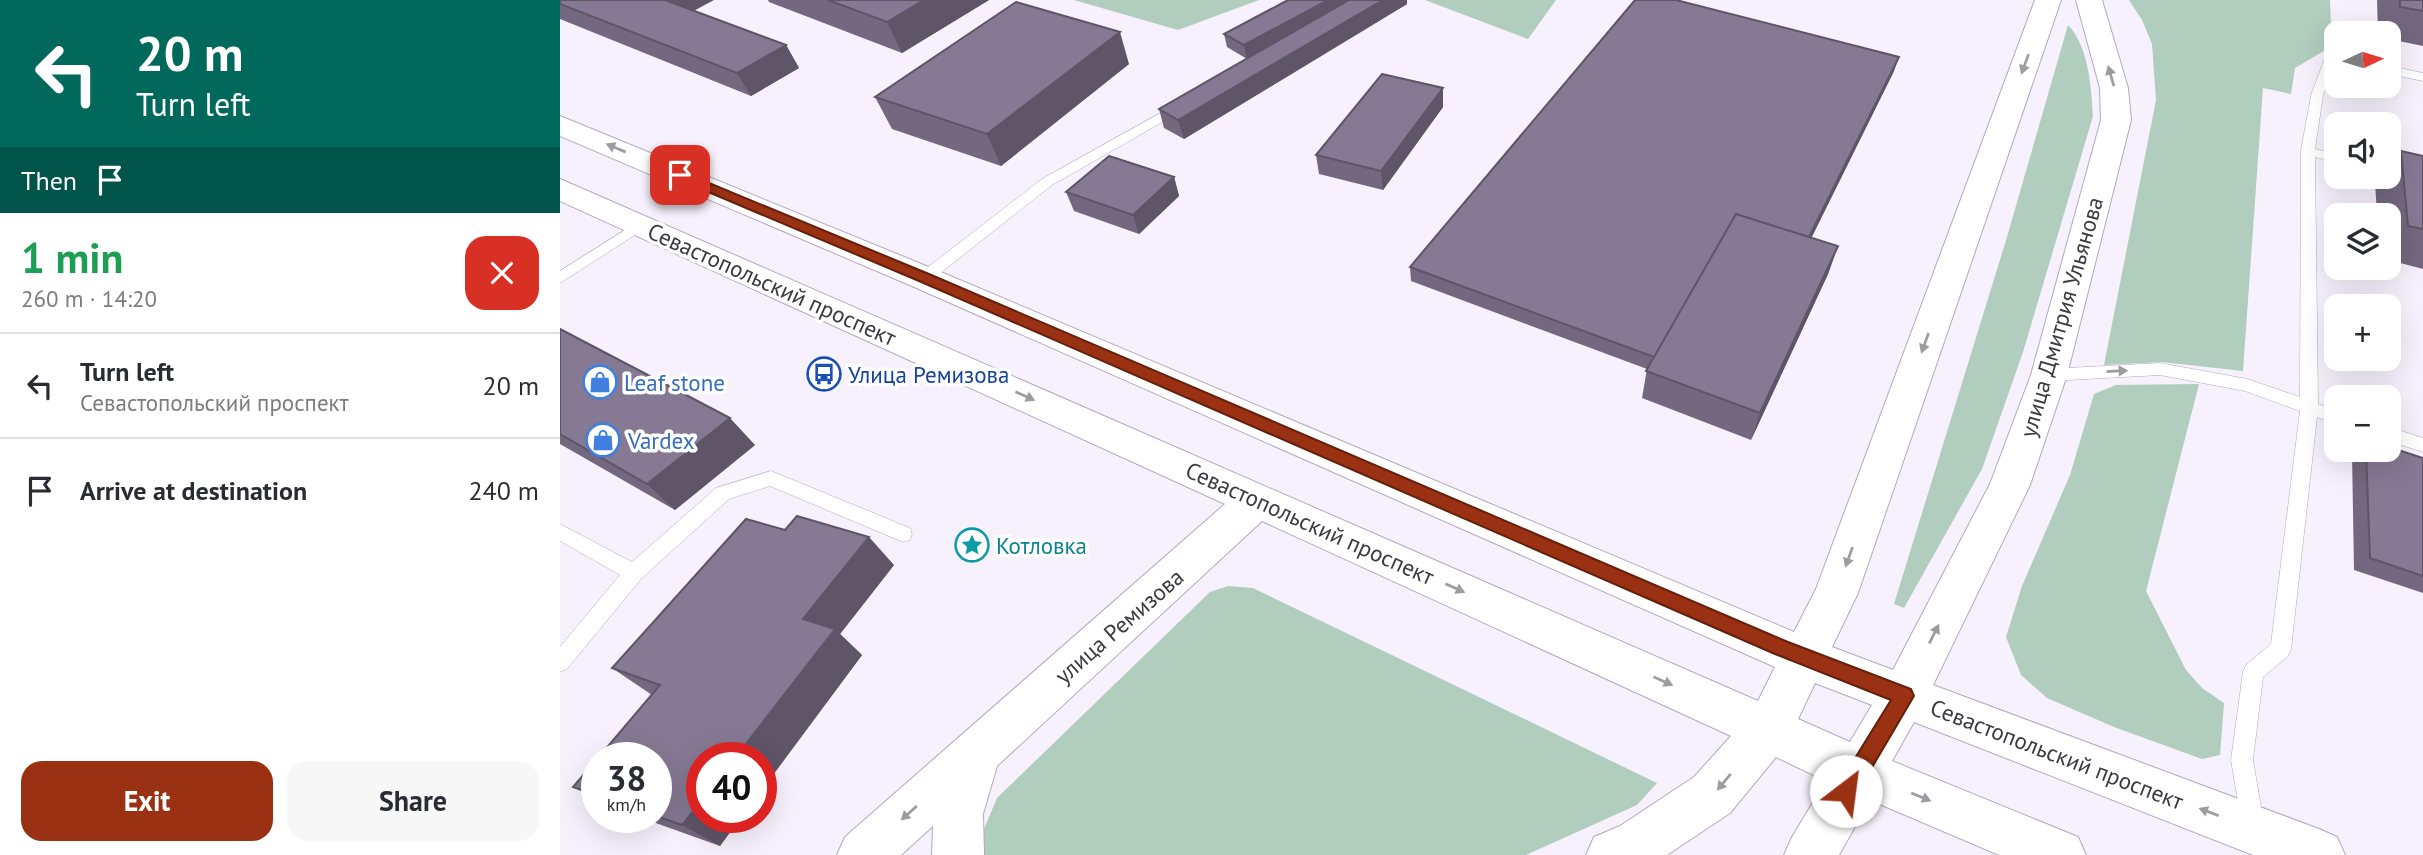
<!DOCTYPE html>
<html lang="en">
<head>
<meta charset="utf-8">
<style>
	body { margin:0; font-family:"PT Sans",sans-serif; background:#f7f7f7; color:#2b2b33; height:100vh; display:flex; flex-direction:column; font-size:26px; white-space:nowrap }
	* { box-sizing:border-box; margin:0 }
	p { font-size:23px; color:#7c7c81 }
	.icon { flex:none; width:38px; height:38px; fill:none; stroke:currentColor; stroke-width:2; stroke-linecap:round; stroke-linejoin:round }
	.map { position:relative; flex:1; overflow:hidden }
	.side { display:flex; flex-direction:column; background:#fff; width:560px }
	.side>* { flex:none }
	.banner { background:#00695c; color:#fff; overflow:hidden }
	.needle { width:46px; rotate:86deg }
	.buttons { position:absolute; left:1764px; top:21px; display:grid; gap:14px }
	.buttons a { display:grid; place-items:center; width:77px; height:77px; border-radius:14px; background:#fff; box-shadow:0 7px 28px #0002; font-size:35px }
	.speed { position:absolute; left:21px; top:742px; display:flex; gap:14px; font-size:35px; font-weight:700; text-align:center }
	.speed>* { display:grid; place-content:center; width:91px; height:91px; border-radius:50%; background:#fff; box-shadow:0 7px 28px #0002; line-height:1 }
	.speed small { font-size:18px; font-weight:400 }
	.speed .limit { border:10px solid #d22; background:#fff; color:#111 }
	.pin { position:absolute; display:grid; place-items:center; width:60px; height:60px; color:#fff; margin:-30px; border-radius:14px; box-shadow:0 4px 10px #0006 }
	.me { position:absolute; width:77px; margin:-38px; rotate:30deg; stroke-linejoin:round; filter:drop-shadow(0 0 5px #0008) }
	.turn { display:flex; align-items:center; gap:24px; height:147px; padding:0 21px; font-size:32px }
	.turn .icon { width:91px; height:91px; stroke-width:2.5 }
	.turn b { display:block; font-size:49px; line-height:60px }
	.then { display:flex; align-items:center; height:66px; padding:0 21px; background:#0003; gap:14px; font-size:26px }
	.round { display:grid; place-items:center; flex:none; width:74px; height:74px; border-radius:21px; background:#f7f7f7 }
	.headline { display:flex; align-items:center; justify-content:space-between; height:119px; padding:0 21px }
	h1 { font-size:42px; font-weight:700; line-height:52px; color:#1e9e55 }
	.cta { display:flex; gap:14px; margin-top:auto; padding:14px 21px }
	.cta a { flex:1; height:80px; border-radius:21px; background:#993112; color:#fff; font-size:28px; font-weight:700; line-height:80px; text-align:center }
	.cta a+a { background:#f7f7f7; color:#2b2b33 }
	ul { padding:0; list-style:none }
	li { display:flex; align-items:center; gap:21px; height:105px; padding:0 21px; border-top:2px solid #e1e1e2 }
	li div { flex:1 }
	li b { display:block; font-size:26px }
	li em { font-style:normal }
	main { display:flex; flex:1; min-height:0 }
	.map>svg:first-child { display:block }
</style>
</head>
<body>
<main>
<section class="side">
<div class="banner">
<div class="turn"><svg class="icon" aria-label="left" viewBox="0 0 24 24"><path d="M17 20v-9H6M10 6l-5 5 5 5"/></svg><div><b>20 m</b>Turn left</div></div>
<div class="then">Then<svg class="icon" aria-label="arrive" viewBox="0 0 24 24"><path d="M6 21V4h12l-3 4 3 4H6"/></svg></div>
</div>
<div class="headline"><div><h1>1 min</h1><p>260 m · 14:20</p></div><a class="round" style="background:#d93025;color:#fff"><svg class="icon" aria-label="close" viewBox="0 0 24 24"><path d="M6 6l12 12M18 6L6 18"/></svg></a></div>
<ul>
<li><svg class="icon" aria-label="left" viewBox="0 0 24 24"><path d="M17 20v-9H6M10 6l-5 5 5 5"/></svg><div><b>Turn left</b><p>Севастопольский проспект</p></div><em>20 m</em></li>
<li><svg class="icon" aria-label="arrive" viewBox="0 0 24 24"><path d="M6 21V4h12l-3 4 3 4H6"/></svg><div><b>Arrive at destination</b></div><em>240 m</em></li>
</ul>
<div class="cta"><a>Exit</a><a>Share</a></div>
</section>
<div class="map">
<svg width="1863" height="855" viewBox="0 0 1863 855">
	<rect width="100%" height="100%" fill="#f6f1fc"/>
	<path fill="#b1cdbd" d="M514,0H699L618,30Z
		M865,0H996L968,39Z
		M1569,0H1770L1772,46L1735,68L1731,94L1703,88L1683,371L1602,362L1544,365L1596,100L1592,44L1582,20Z
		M1508,25C1529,47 1531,87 1533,116L1463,352L1422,469L1344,608L1334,604L1447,237Z
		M1639,384L1586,591L1626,670L1642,688L1664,703L1660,755L1642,759L1554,727L1487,698L1461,675L1446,637L1462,586L1510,475L1534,394L1556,385Z
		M668,586L693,588L1097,783L1077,805L966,855H421V836L437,798L650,592Z"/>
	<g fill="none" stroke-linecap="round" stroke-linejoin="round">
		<defs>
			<path id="lane" d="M1771,54L1776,55V63L1763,95L1755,149L1776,154V162L1755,157L1758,404L1776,410V424L1757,417L1731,649L1728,656L1703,677L1693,760L1704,825L1701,833L1693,836L1685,833L1682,825L1671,760L1683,672L1686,665L1711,644L1740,411L1685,391L1600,375L1489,381L1481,375L1489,369L1600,363L1687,379L1740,397L1741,151L1751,95L1765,58Z
				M1829,66L1863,73V81L1829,74Z
				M622,101L629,105L627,108L492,185L369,282H359L356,278L359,274L482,179Z
				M81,220L88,225L86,228L0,283V271Z
				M1829,427L1863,438V452L1829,441Z
				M211,471L350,528L352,534L350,540L343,542L210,486L169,499L81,579L7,669L0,672V647L60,575L0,541V524L72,562L156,488Z"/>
			<path id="secondary" d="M1475,0H1501L1298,593L1272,647L1333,670L1430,484L1471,375L1541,120L1540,88L1516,0H1542L1568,88L1571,120L1507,375L1470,485L1373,685L1759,829L1777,837L1785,855H1693L1354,722L1332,761L1518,837L1526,855H1439L1310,800L1279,855H1224L1232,837L1266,781L1216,757L1170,813L1107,855H1026L1034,837L1060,826L1134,777L1171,736L702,521L437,766L423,814L424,855H372L373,826L341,855H277L285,837L665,504L0,201V179L1198,701L1215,667L352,286L0,136V116L376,270L1234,632L1256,589ZM1255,683L1312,705L1290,742L1238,719Z"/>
		</defs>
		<use href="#lane" stroke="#b3a8c1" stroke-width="1"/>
		<use href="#secondary" stroke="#b3a8c1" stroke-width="2"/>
		<use href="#lane" fill="#fff" fill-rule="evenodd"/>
		<use href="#secondary" fill="#fff" fill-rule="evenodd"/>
	</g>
	<path fill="#73687f" d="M0,0L133,11L226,45L239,68L191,96L0,19Z
		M208,0H429L342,53L209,2Z
		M728,0H847V4L624,139L604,128L599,109L687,59L667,47L664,34Z
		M1817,0H1863V46L1829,39V33H1818Z
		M569,64L441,166L332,129L315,97Z
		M1334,71L1251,238L1278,246L1268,274L1191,440L1082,398L1087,369L851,281L850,267Z
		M883,88V107L823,190L759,174L756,155Z
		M1841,151L1863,156V269L1829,260V215H1817L1815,182L1820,177H1829V166Z
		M614,177L619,196L579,234L514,211L506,192Z
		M0,329L195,445L115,510L0,444Z
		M1796,450H1829L1863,458V593L1794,570L1792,453Z
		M334,565L280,634L302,655L201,791V758L142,817H181L160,846L79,817H96V758L92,695L52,668Z
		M37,759V799L13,787Z"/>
	<path fill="#5e5568" d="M101,0H154L115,21Z
		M364,0H429L342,53L327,22Z
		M768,0H793L687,59L684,45Z
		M823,0H847V4L624,139L618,120Z
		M560,32L569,64L441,166L427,134Z
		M226,45L239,68L191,96L177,73Z
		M1339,57L1334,71L1238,265L1242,251Z
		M883,88V107L823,190L821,171Z
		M614,177L619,196L579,234L573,215Z
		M1278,246L1268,274L1191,440L1200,413Z
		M170,418L195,445L115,510L87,484Z
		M309,537L334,565L280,634L302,655L201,791V758H175L243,619Z
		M142,800V817H181L160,846L122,825Z"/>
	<path fill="#867994" stroke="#5e5568" stroke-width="2" d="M0,0H105L226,45L177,73L0,4Z
		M268,0H364L327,22Z
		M728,0H768L684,45L664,34Z
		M789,0H823L618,120L599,109Z
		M1075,0H1116L1339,57L1249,237L1176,214L1094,357L850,267Z
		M1840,0H1863V11L1840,7Z
		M456,2L560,32L427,134L315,97Z
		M822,74L883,88L821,171L756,155Z
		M1841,151L1863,156V229L1848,226Z
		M549,156L614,177L573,215L506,192Z
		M1176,214L1278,246L1200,413L1086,371Z
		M0,329L170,418L87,484L0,434Z
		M1829,447L1863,458V576L1810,558L1806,450H1829Z
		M237,516L309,537L243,619L275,629L175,758H142V800L122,825L96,816V758H38L100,685L52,668L186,519L225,530Z
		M37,759V795L13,787Z"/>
	<defs><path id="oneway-solid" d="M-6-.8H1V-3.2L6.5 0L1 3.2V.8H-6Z" transform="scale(1.75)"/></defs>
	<g fill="#9e9ca1">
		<use href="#oneway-solid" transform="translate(1465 64) rotate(110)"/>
		<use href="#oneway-solid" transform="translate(1551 76) rotate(-106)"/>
		<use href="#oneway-solid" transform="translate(56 148) rotate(-157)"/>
		<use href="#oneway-solid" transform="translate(1365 343) rotate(110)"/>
		<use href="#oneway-solid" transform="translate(1557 371) rotate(-3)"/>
		<use href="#oneway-solid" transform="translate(465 396) rotate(24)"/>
		<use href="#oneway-solid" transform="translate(1289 557) rotate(110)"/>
		<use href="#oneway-solid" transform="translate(895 588) rotate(24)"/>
		<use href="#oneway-solid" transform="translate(1374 634) rotate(-63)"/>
		<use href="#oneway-solid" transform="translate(1103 681) rotate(24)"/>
		<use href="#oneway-solid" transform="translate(1164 782) rotate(130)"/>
		<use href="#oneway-solid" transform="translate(1361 797) rotate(22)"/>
		<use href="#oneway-solid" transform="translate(1649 812) rotate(-159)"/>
		<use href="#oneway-solid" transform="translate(349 813) rotate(138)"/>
	</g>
	<path fill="#993112" stroke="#63200c" stroke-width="2" d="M120,171L369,274L1228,642L1351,689L1354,696L1294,798L1286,801L1279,798L1276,791L1279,784L1331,700L1215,654L359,281L115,178L113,175Z"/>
	<defs>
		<symbol id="bus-ring" viewBox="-11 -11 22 22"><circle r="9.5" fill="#fff" stroke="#1a4fb4" stroke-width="1.5"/><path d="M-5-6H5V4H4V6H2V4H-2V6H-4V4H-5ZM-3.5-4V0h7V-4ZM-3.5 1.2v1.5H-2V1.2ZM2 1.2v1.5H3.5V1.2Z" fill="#1a4fb4"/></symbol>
		<symbol id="shop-ring" viewBox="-11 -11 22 22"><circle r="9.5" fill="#fff" stroke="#3f7fe0" stroke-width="1.5"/><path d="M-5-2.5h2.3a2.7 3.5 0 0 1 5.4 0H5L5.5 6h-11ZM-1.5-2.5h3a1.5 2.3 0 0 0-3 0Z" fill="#3f7fe0"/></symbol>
		<symbol id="sight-ring" viewBox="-11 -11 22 22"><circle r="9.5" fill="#fff" stroke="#0f9aa8" stroke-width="1.5"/><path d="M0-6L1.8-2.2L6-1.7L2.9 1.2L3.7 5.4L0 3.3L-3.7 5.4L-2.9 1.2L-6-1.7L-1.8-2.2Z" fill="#0f9aa8"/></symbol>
	</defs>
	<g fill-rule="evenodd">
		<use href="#bus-ring" x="245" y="355" width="38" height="38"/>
		<use href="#shop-ring" x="21" y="363" width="38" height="38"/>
		<use href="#shop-ring" x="24" y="421" width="38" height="38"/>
		<use href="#sight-ring" x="393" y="526" width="38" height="38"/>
	</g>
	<g text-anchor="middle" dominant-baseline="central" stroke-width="7" stroke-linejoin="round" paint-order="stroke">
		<g font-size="23" fill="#3d3843" stroke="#fff">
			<text transform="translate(212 284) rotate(24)">Севастопольский проспект</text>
			<text transform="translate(1501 317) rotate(-74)">улица Дмитрия Ульянова</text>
			<text transform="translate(750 523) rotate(24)">Севастопольский проспект</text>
			<text transform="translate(559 626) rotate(-41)">улица Ремизова</text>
			<text transform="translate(1497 754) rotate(21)">Севастопольский проспект</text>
		</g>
		<g font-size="23" fill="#164399" stroke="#fff" text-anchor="start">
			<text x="288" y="374">Улица Ремизова</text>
		</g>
		<g font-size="23" fill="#366cbe" stroke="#fff" text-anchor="start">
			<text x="64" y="382">Leaf stone</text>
			<text x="68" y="440">Vardex</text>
		</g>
		<g font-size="23" fill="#0d838f" stroke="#fff" text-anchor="start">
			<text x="436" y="545">Котловка</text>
		</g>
	</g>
</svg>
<div class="buttons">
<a><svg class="needle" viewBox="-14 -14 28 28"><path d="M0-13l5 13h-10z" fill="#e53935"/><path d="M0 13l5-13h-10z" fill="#7c7c81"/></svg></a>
<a><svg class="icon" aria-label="sound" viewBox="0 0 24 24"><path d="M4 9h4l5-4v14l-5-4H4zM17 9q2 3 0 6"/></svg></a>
<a><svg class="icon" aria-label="layers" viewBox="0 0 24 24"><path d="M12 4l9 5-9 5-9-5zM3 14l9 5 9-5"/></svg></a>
<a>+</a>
<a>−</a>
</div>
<div class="speed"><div>38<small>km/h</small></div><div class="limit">40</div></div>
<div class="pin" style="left:120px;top:175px;background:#d93025"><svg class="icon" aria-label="arrive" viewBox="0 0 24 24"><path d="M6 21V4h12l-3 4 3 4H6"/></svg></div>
<svg class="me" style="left:1286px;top:791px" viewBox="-20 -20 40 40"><circle r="19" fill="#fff"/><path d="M0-13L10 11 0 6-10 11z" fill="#993112"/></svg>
</div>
</main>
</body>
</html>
